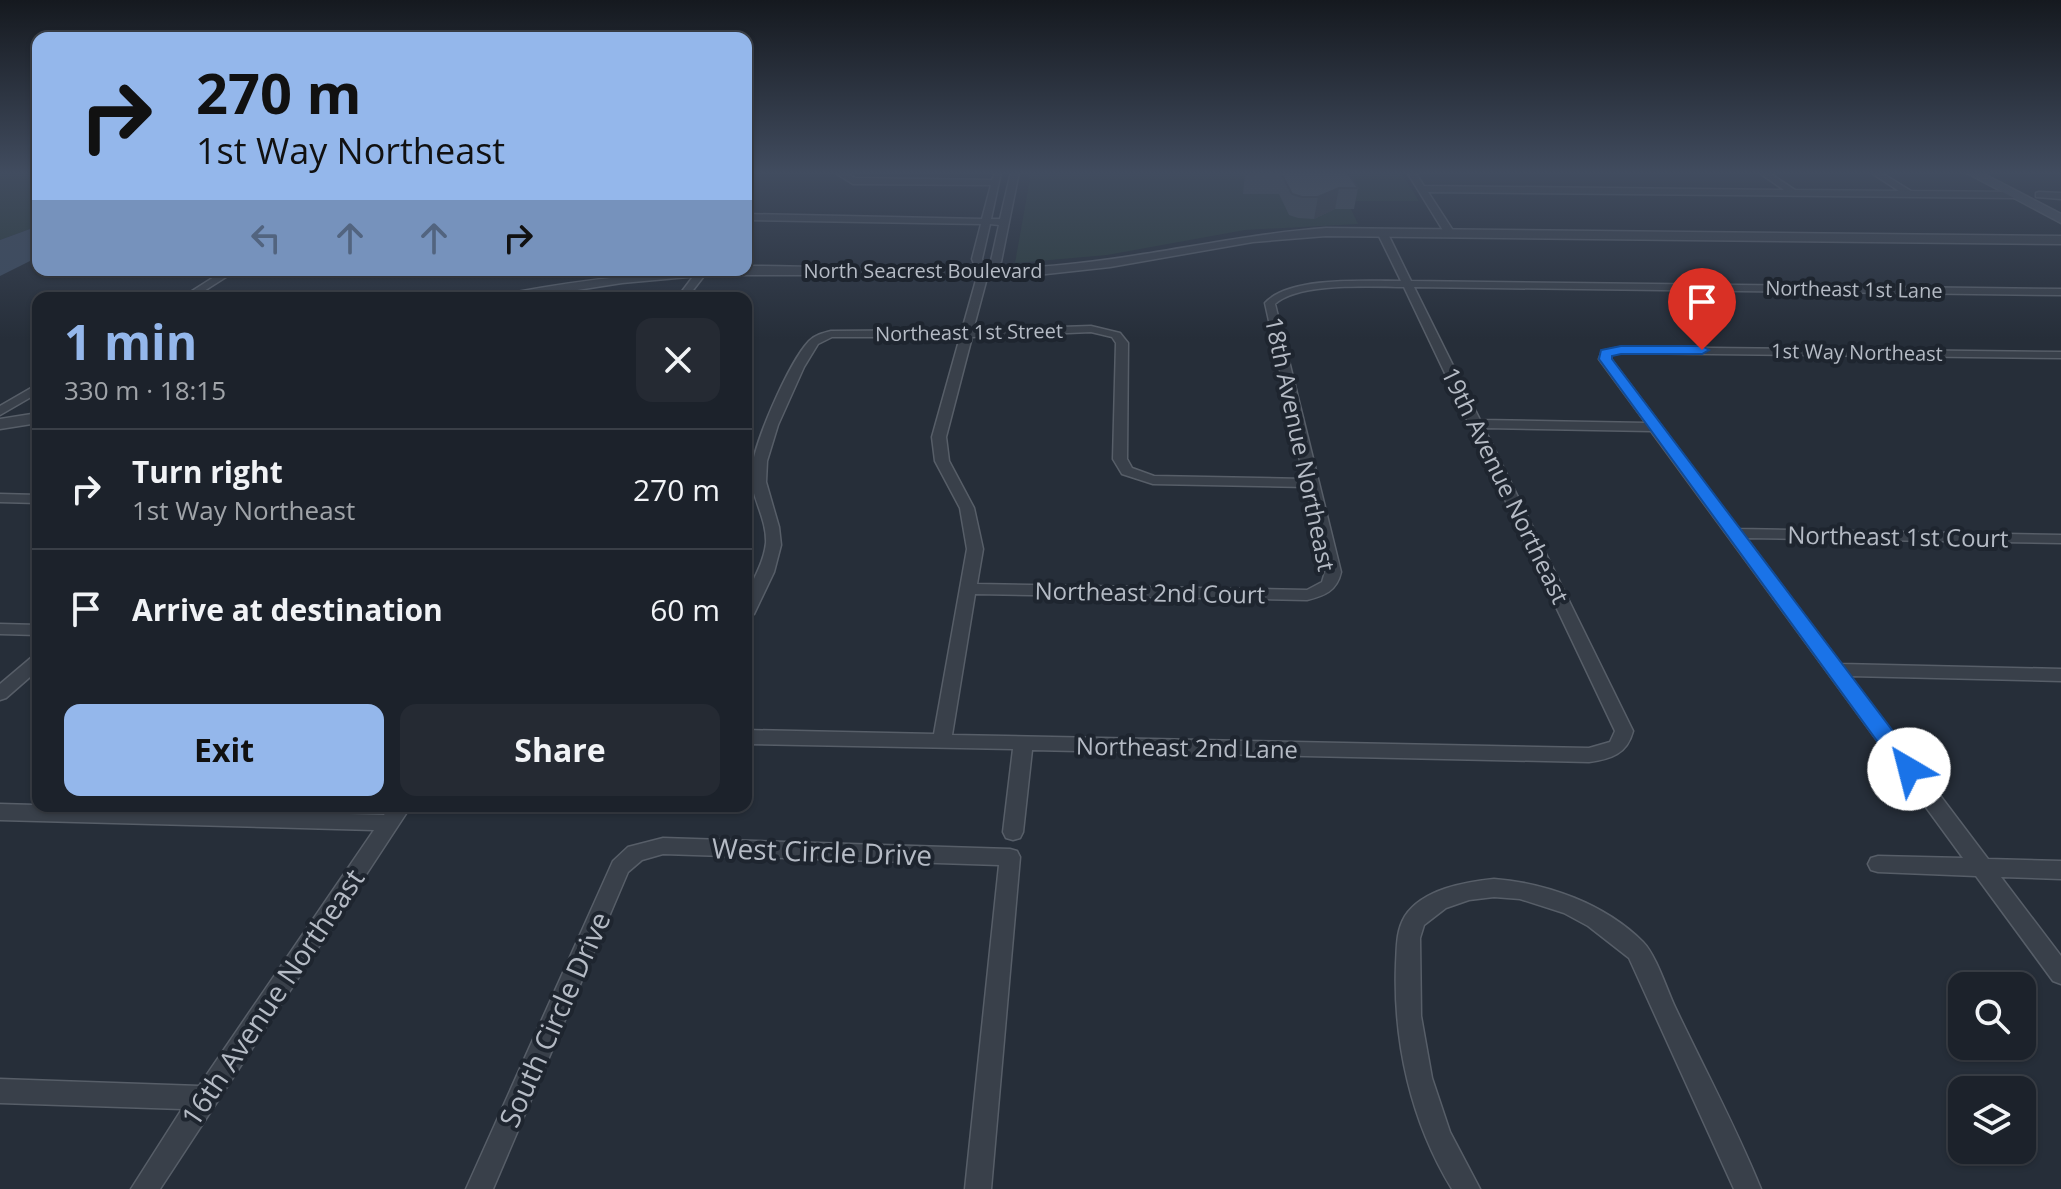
<!DOCTYPE html>
<html lang="en">
<head>
<meta charset="utf-8">
<style>
	body { margin:0; font-family:"Open Sans",sans-serif; background:#252a33; color:#f1f3f6; height:100vh; display:flex; flex-direction:column; font-size:30px; white-space:nowrap }
	* { box-sizing:border-box; margin:0 }
	p { font-size:26px; color:#a0a4a9 }
	.icon { flex:none; width:44px; height:44px; fill:none; stroke:currentColor; stroke-width:2; stroke-linecap:round; stroke-linejoin:round }
	.map { position:relative; flex:1; overflow:hidden }
	.details { position:absolute; left:32px; top:292px; width:720px; height:520px; display:flex; flex-direction:column; background:#1c222b; border-radius:16px; box-shadow:0 2px 6px #0004,0 0 0 2px #3a3f47 }
	.details>* { flex:none }
	.hud { position:absolute; left:32px; top:32px; width:720px; height:244px; border-radius:16px; box-shadow:0 2px 6px #0004,0 0 0 2px #3a3f47; background:#94b7eb; color:#111; overflow:hidden }
	.fabs { position:absolute; left:1948px; top:972px; display:grid; gap:16px }
	.fabs a { display:grid; place-items:center; width:88px; height:88px; border-radius:16px; background:#1c222b; box-shadow:0 2px 6px #0004,0 0 0 2px #3a3f47; font-size:40px }
	.pin { position:absolute; display:grid; place-items:center; width:68px; height:68px; color:#fff; margin:-82px -34px; border-radius:50% 50% 50% 0; rotate:-45deg; box-shadow:0 0 8px #0007 }
	.pin .icon { rotate:45deg }
	.me { position:absolute; width:88px; margin:-44px; rotate:323deg; stroke-linejoin:round; filter:drop-shadow(0 0 6px #0008) }
	.turn { display:flex; align-items:center; gap:28px; height:168px; padding:0 32px; font-size:36px }
	.turn .icon { width:104px; height:104px; stroke-width:2.5 }
	.turn b { display:block; font-size:56px; line-height:68px }
	.lanes { display:flex; align-items:center; height:76px; padding:0 32px; background:#0003; justify-content:center; gap:40px; direction:ltr }
	.lanes .off { opacity:.35 }
	.round { display:grid; place-items:center; flex:none; width:84px; height:84px; border-radius:16px; background:#252a33 }
	.summary { display:flex; align-items:center; justify-content:space-between; height:136px; padding:0 32px }
	h1 { font-size:48px; font-weight:700; line-height:60px; color:#94b7eb }
	.button { display:flex; gap:16px; margin-top:auto; padding:16px 32px }
	.button a { flex:1; height:92px; border-radius:16px; background:#94b7eb; color:#111; font-size:32px; font-weight:700; line-height:92px; text-align:center }
	.button a+a { background:#252a33; color:#f1f3f6 }
	ul { padding:0; list-style:none }
	li { display:flex; align-items:center; gap:24px; height:120px; padding:0 32px; border-top:2px solid #3a3f47 }
	li div { flex:1 }
	li b { display:block; font-size:30px }
	li em { font-style:normal }
	.map>svg:first-child { display:block }
</style>
</head>
<body>
<div class="map">
<svg width="2061" height="1189" viewBox="0 0 2061 1189">
	<rect width="100%" height="100%" fill="#262e39"/>
	<path fill="#2b3c3c" d="M0,172H38V226L0,240Z
		M1025,172H1401L1419,201H1347L1358,224L1245,230L1107,255L1015,263L1030,179Z"/>
	<path fill="#3d4c60" d="M38,226V257L0,276V240Z"/>
	<g fill="none" stroke-linecap="round" stroke-linejoin="round">
		<defs>
			<path id="minor" d="M834,172H845L855,178L992,180L995,172H1001L991,219H1000L1011,172H1019L1001,262L988,274L973,330L1091,326L1120,333L1128,343L1127,459L1132,468L1154,476L1304,479L1265,303C1289,276 1366,281 1401,281L1377,232L1382,229L1387,232L1411,281L2061,289V295L1414,287L1480,420L1646,423L1599,359L1602,351L1621,347L2061,352V358L1621,353L1611,355V359L1739,529L2061,535V543L1746,538L1841,664L2061,669V681L1850,676L1988,859L2061,861V879L2001,877L2061,956V984L2053,981L1976,876L1878,872L1871,870L1868,864L1871,858L1878,856L1963,858L1651,431L1484,428L1633,731C1627,754 1611,759 1589,762L1032,750L1023,832L1020,838L1013,840L1006,838L1003,832L1013,749L746,744V730L934,734L967,549L960,508L935,461L932,437L960,337H832L818,344L804,367L778,425L767,461L766,482L779,527L781,545L774,572L754,614L746,619C746,611 745,602 747,595C754,577 764,562 766,543C767,519 752,499 751,476C751,448 789,362 809,341C815,335 823,333 831,331L962,330L978,273L972,259L981,224L746,220V214L982,219L991,185L853,184ZM990,224L999,225L991,261L985,266L982,259ZM1404,287L1615,731L1610,742L1589,748L952,735L975,594L1307,600C1324,596 1337,591 1341,572L1275,304C1299,282 1372,287 1404,287ZM1091,332L1112,337L1116,343L1113,459L1122,474L1153,484L1306,487L1325,572L1322,582L1307,590L977,584L983,549L974,508L949,461L946,437L972,337Z
				M1407,172H1415L1424,186L1784,190L1758,172H1768L1795,190L1899,191L1870,172H1880L1911,191L2015,192L2019,195L2015,198L1428,192L1454,232L1449,235L1444,232Z
				M2039,192L2061,193V199L2036,197V193Z
				M225,270H237L193,298H181Z
				M698,270L707,272L687,298H677Z
				M38,384V393L0,415V406Z
				M0,494L38,495V503L0,502Z
				M0,624L38,625V635L0,634Z
				M38,655V670L6,698L0,700V684L32,657Z
				M0,804L384,815L390,806H411L160,1189H131L182,1109L0,1103V1079L199,1086L374,830L0,820Z
				M663,838L1010,849L1017,851L1020,857L991,1189H965L999,865L663,854L642,860L628,872L493,1189H466L613,861L628,847Z
				M1494,879C1547,883 1605,904 1643,942C1656,955 1667,990 1675,1007C1704,1068 1736,1127 1761,1189H1734L1629,958L1588,926L1564,913L1520,899L1494,897L1469,900L1446,908L1424,925L1420,938L1421,1016L1432,1078L1450,1132L1480,1189H1452C1411,1122 1393,1042 1396,964C1397,947 1396,931 1405,916C1423,889 1465,882 1494,879Z"/>
			<path id="tertiary" d="M1326,228L2061,236V244L1326,236L1253,242L1110,267L1037,275H710L622,283L526,298H498L505,294C586,279 664,270 746,270V266C843,266 940,274 1037,267C1134,261 1229,235 1326,228Z
				M38,413V423L0,429V419Z"/>
			<path id="secondary" d="M1965,172H1980L2061,214V223Z"/>
		</defs>
		<use href="#minor" stroke="#575e68" stroke-width="3"/>
		<use href="#tertiary" stroke="#575e68" stroke-width="3"/>
		<use href="#secondary" stroke="#575e68" stroke-width="3"/>
		<use href="#minor" fill="#39404a" fill-rule="evenodd"/>
		<use href="#tertiary" fill="#39404a" fill-rule="evenodd"/>
		<use href="#secondary" fill="#48505c" fill-rule="evenodd"/>
	</g>
	<path fill="#434d57" d="M1347,172L1358,188L1354,209H1335L1314,219L1298,218L1289,215L1279,194H1243L1245,174Z"/>
	<path fill="#373e47" d="M1339,188L1335,209L1314,219L1318,197Z"/>
	<path fill="#4e5965" stroke="#373e47" stroke-width="2" d="M1248,172H1347L1358,188H1339L1318,197H1302L1292,194L1281,173L1245,174Z"/>
	<linearGradient id="sky" x2="0" y2="1"><stop stop-color="#15191f"/><stop offset="0.51" stop-color="#414c5f"/><stop offset="1" stop-color="#414c5f" stop-opacity="0"/></linearGradient>
	<rect width="2061" height="339" fill="url(#sky)"/>
	<path fill="#1a73e8" stroke="#114b97" stroke-width="2" d="M1621,346H1702L1709,350L1702,354H1621L1612,356V359L1917,763L1920,769L1917,774H1901L1599,359L1601,350Z"/>
	<g text-anchor="middle" dominant-baseline="central" stroke-width="8" stroke-linejoin="round" paint-order="stroke">
		<g font-size="20" fill="#b5bbc5" stroke="#1e252f">
			<text x="923" y="270">North Seacrest Boulevard</text>
			<text transform="translate(1854 289) rotate(1)">Northeast 1st Lane</text>
			<text transform="translate(969 332) rotate(-1)">Northeast 1st Street</text>
			<text transform="translate(1857 352) rotate(1)">1st Way Northeast</text>
		</g>
		<g font-size="24" fill="#b5bbc5" stroke="#1e252f">
			<text transform="translate(1301 444) rotate(78)">18th Avenue Northeast</text>
			<text transform="translate(1506 485) rotate(64)">19th Avenue Northeast</text>
			<text transform="translate(1898 536) rotate(1)">Northeast 1st Court</text>
			<text transform="translate(1150 592) rotate(1)">Northeast 2nd Court</text>
			<text transform="translate(1187 747) rotate(1)">Northeast 2nd Lane</text>
		</g>
		<g font-size="28" fill="#b5bbc5" stroke="#1e252f">
			<text transform="translate(822 851) rotate(2)">West Circle Drive</text>
			<text transform="translate(272 997) rotate(-56)">16th Avenue Northeast</text>
			<text transform="translate(554 1019) rotate(-66)">South Circle Drive</text>
		</g>
	</g>
</svg>
<div class="fabs">
<a><svg class="icon" aria-label="search" viewBox="0 0 24 24"><circle cx="10" cy="10" r="6"/><path d="M15 15l6 6"/></svg></a>
<a><svg class="icon" aria-label="layers" viewBox="0 0 24 24"><path d="M12 4l9 5-9 5-9-5zM3 14l9 5 9-5"/></svg></a>
</div>
<div class="pin" style="left:1702px;top:350px;background:#d93025"><svg class="icon" aria-label="arrive" viewBox="0 0 24 24"><path d="M6 21V4h12l-3 4 3 4H6"/></svg></div>
<svg class="me" style="left:1909px;top:769px" viewBox="-20 -20 40 40"><circle r="19" fill="#fff"/><path d="M0-13L10 11 0 6-10 11z" fill="#1a73e8"/></svg>
<div class="hud">
<div class="turn"><svg class="icon" aria-label="right" viewBox="0 0 24 24"><path d="M7 20v-9h11M14 6l5 5-5 5"/></svg><div><b>270 m</b>1st Way Northeast</div></div>
<div class="lanes"><svg class="icon off" aria-label="left" viewBox="0 0 24 24"><path d="M17 20v-9H6M10 6l-5 5 5 5"/></svg><svg class="icon off" aria-label="ahead" viewBox="0 0 24 24"><path d="M12 20V5M6 11l6-6 6 6"/></svg><svg class="icon off" aria-label="ahead" viewBox="0 0 24 24"><path d="M12 20V5M6 11l6-6 6 6"/></svg><svg class="icon" aria-label="right" viewBox="0 0 24 24"><path d="M7 20v-9h11M14 6l5 5-5 5"/></svg></div>
</div>
<section class="details">
<div class="summary"><div><h1>1 min</h1><p>330 m · 18:15</p></div><a class="round"><svg class="icon" aria-label="close" viewBox="0 0 24 24"><path d="M6 6l12 12M18 6L6 18"/></svg></a></div>
<ul>
<li><svg class="icon" aria-label="right" viewBox="0 0 24 24"><path d="M7 20v-9h11M14 6l5 5-5 5"/></svg><div><b>Turn right</b><p>1st Way Northeast</p></div><em>270 m</em></li>
<li><svg class="icon" aria-label="arrive" viewBox="0 0 24 24"><path d="M6 21V4h12l-3 4 3 4H6"/></svg><div><b>Arrive at destination</b></div><em>60 m</em></li>
</ul>
<div class="button"><a>Exit</a><a>Share</a></div>
</section>
</div>
</body>
</html>
